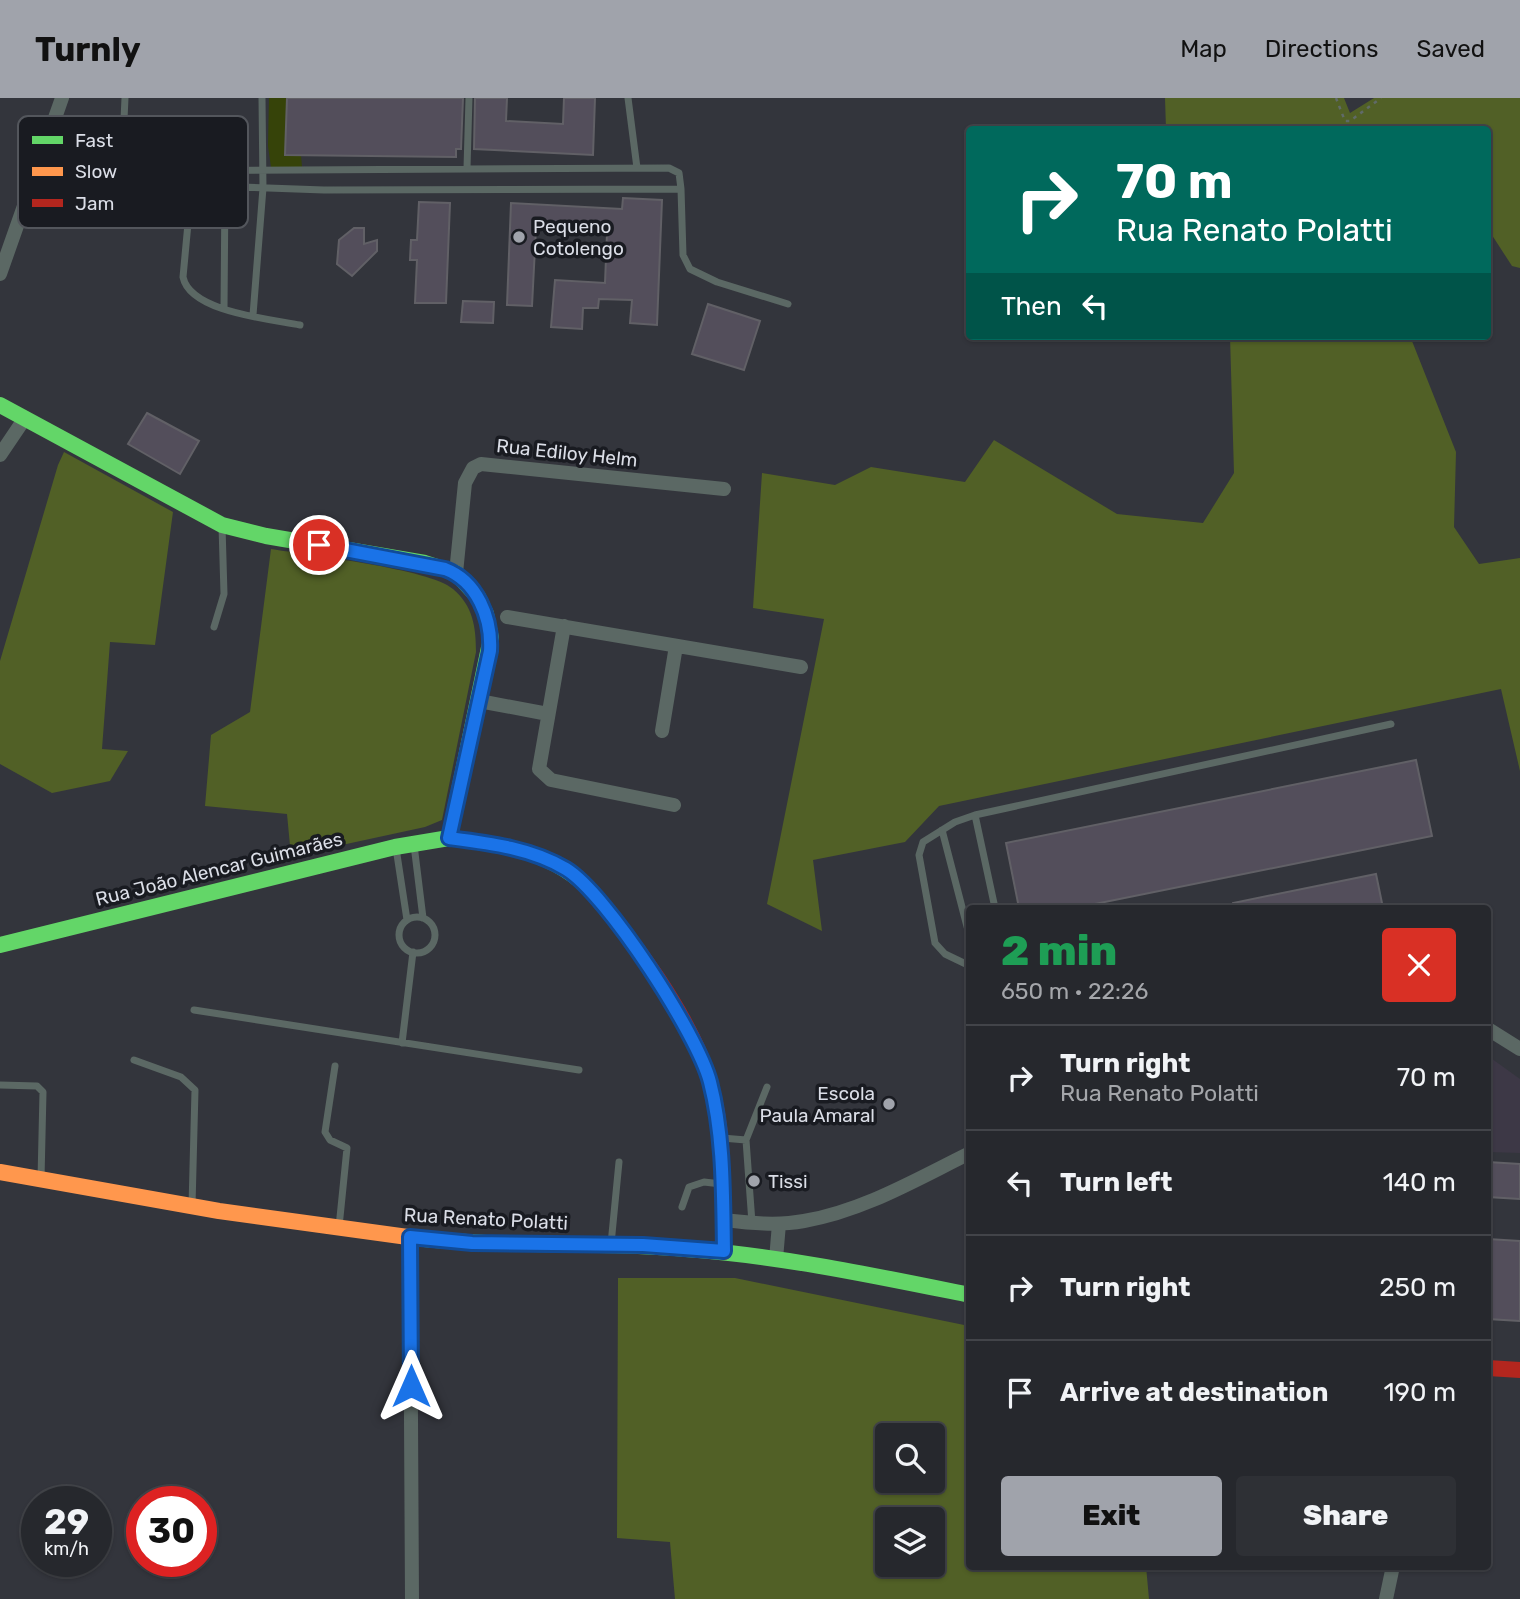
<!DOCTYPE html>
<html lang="en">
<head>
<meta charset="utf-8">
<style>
	body { margin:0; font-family:Rubik,sans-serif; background:#2e3035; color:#f1f3f6; height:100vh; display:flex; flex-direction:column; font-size:26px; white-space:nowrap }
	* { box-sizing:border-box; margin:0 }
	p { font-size:23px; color:#a4a6aa }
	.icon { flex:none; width:38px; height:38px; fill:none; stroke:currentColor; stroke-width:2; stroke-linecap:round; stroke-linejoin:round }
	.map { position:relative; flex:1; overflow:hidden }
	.drawer { position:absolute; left:966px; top:807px; width:525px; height:665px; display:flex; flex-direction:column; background:#26282d; border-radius:7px; box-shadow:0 2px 5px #0004,0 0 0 2px #424449 }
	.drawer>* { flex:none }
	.guide { position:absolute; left:966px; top:28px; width:525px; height:214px; border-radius:7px; box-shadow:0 2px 5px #0004,0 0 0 2px #424449; background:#00695c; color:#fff; overflow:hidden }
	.buttons { position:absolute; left:875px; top:1325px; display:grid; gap:14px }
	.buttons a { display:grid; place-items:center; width:70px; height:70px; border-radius:7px; background:#26282d; box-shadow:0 2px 5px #0004,0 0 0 2px #424449; font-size:35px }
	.speed { position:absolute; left:21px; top:1388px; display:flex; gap:14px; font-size:35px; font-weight:700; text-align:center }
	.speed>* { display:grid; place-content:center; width:91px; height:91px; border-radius:50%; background:#26282d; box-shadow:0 2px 5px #0004,0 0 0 2px #424449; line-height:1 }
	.speed small { font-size:18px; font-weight:400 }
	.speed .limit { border:10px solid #d22; background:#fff; color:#111 }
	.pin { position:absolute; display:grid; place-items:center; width:60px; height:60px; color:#fff; margin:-30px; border:4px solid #fff; border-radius:50%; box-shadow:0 2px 7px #0007 }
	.me { position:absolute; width:77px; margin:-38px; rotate:0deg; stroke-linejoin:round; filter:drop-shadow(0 0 5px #0008) }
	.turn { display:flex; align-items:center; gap:24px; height:147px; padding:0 35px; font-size:32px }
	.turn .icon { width:91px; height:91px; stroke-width:2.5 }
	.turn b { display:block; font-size:49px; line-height:60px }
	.then { display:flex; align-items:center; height:66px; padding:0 35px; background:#0003; gap:14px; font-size:26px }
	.round { display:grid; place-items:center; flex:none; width:74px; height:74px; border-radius:7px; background:#2e3035 }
	.headline { display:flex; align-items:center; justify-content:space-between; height:119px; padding:0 35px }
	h1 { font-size:42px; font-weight:800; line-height:52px; color:#1e9e55 }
	.button { display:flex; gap:14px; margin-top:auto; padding:14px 35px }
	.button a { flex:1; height:80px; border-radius:7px; background:#a0a3ab; color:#111; font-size:28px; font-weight:800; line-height:80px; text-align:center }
	.button a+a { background:#2e3035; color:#f1f3f6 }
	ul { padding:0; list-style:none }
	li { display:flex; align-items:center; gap:21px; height:105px; padding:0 35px; border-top:2px solid #424449 }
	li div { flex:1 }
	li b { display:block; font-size:26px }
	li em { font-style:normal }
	header { display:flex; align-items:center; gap:42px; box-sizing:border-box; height:98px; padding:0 35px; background:#a0a3ab; color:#111 }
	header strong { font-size:33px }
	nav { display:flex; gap:38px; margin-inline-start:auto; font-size:24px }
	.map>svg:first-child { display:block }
</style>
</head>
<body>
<header>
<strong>Turnly</strong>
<nav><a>Map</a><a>Directions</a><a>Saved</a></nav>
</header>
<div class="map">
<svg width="1520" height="1501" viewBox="0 0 1520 1501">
	<rect width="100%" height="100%" fill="#33353c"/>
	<path fill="#3d3846" d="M1488,958L1520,981V1055L1488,1054Z"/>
	<path fill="#364309" d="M269,0H287L285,56L301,57L302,69H271L268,48Z"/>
	<path fill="#516026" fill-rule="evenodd" d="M1165,0H1344L1350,15L1374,0H1520V170L1512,168L1488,131V32L1166,31Z
		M1230,238H1410L1456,354L1454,429L1479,466L1520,460V673L1501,591L939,708L905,744L813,762L822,833L767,806L824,521L753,510L762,375L835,387L871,369L965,384L994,342L1117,416L1203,425L1234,375Z
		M64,354L173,414L155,547L110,544L102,651L128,653L110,683L52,695L0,666V563L58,367Z
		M271,451C307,457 431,471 453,491C473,508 476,529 476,554L442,722L425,729L291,758L287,716L205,708L211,637L250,614Z
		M618,1180H735L969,1228L970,1468H1146L1149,1501H675L670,1444L617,1440ZM933,1337V1382H887V1337ZM933,1421V1466H887V1421Z"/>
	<path fill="#534e5b" stroke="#616066" stroke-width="2" d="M287,0H463L461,51H456V59L285,57Z
		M475,0H507L506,23L563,26L564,0H595L593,57L474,51Z
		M623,100L662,102L657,227L630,225L632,202L599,201L598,210H583L582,231L551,229L555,182L605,185L607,135L536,130L532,208L507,207L511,105L622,111Z
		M419,104L450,105L446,205H415L417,162H410L411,142H417Z
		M354,130H364V146L377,142V153L352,178L337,166L339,142Z
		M463,203L494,204L493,225L461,224Z
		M708,206L760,223L744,272L692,256Z
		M147,315L199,343L180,376L128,346Z
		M1416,662L1432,738L1075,810H1019L1006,745Z
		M1376,776L1383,810H1233V805Z
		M1488,1064L1520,1066V1101L1488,1099Z
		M1488,1141L1520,1143V1223L1488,1221Z"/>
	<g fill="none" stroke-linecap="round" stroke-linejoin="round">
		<path stroke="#606a68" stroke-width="2.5" stroke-dasharray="3.5 5" stroke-linecap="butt" d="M1336,0L1345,23H1350L1381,0"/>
		<path stroke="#5b6864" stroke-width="7" d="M628,0L637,70
			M467,70L469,0
			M37,72L91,73
			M193,72L183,179C190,214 270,221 300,227
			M33,84L91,83
			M99,84L324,92L681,91L679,75L669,70L99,73
			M121,85L125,0
			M681,91L683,157L690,171L717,184L788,206
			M224,211L225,89
			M253,217L263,90L262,0
			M214,529L224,496L222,428
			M975,717L995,810
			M942,732L970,840
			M414,747L423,820
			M396,750L407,822
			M399 837a18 18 0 1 1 36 0a18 18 0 1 1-36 0Z
			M970,868L945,856L935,845L919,757L923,744L955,724L975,717L1391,626
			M194,912L579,972
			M402,945L413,854
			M134,962L181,979L195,992L192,1108
			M335,968L325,1034L330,1042L347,1050L339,1129
			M0,987L37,988L43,994L41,1081
			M722,1040L746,1042
			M682,1109L689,1089L704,1084L721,1086
			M752,1125L746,1042L767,989
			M611,1146L619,1064"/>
		<path stroke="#5b6864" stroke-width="14" d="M0,176L62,0
			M0,357L25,320
			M456,475L465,385L473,370L481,366L724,391
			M507,519L801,569
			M564,528L539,671L551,682L674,707
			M479,603L548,616
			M662,633L676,548
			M1488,931L1520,951
			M723,1122C750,1125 777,1128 804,1123C863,1113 917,1081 970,1055
			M410,1139L412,1501
			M776,1161L779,1126
			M1386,1501L1393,1468"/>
		<path stroke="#63d668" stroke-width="16" d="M0,307L222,427L266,438L425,465L456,475L478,499L486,516L491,540L449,740C498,746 548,752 585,787
			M0,847L395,749L449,740
			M415,1140C505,1150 596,1143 686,1151C782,1158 876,1178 970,1197"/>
		<path stroke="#ff974d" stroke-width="16" d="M0,1074L219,1113L415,1140"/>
		<path stroke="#b3261e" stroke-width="16" d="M585,787C631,838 691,919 710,984C726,1038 722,1098 724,1154
			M1488,1270L1520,1272"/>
	</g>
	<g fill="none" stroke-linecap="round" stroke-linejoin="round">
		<defs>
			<path id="route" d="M319,447L445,471C477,483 492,520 490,553L449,740C488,745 531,750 566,771C607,796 698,937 710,984C724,1038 723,1098 724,1153L643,1147L472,1145L410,1139L411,1288"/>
		</defs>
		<use href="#route" stroke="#114b97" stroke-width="18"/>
		<use href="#route" stroke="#1a73e8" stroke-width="12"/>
	</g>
	<g fill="#a0a3ab" stroke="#191b21" stroke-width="2.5">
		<circle cx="519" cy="139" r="7"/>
		<circle cx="889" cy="1006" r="7"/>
		<circle cx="754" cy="1083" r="7"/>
	</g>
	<g text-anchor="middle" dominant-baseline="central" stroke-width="7" stroke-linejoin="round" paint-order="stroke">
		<g font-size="19" fill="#dbdee7" stroke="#191b21" text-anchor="start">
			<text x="533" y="128">Pequeno<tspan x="533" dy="22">Cotolengo</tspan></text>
			<text x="875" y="995" text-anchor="end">Escola<tspan x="875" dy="22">Paula Amaral</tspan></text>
			<text x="768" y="1083">Tissi</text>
		</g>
		<g font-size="19" fill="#dbdee7" stroke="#191b21">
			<text transform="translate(567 355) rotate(6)">Rua Ediloy Helm</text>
			<text transform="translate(219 771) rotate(-14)">Rua João Alencar Guimarães</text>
			<text transform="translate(486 1121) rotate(3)">Rua Renato Polatti</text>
		</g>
	</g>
	<rect x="18" y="18" width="230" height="112" rx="10" fill="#191b21" stroke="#53565c" stroke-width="2"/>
	<rect x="32" y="38" width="31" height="8" fill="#63d668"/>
	<rect x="32" y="69" width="31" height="9" fill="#ff974d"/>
	<rect x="32" y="101" width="31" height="8" fill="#b3261e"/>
	<g font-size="19" fill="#dbdee7">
		<text x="75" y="49">Fast</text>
		<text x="75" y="80">Slow</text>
		<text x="75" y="112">Jam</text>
	</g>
</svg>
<div class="buttons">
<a><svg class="icon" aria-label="search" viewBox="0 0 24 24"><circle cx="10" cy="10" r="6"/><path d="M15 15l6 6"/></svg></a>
<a><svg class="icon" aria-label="layers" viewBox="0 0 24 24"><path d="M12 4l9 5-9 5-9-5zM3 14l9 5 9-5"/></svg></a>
</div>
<div class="speed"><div>29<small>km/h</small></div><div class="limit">30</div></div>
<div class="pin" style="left:319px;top:447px;background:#d93025"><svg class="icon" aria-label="arrive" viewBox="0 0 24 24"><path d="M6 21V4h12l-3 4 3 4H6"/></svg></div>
<svg class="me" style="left:411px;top:1288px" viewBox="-20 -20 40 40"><path d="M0-17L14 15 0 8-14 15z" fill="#1a73e8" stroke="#fff" stroke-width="4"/></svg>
<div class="guide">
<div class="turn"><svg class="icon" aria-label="right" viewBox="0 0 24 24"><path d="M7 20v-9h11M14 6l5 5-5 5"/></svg><div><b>70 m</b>Rua Renato Polatti</div></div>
<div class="then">Then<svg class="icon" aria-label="left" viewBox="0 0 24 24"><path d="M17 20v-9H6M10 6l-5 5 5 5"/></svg></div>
</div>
<section class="drawer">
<div class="headline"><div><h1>2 min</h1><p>650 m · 22:26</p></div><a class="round" style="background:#d93025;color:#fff"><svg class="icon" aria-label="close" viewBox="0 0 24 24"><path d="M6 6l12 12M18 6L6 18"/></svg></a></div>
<ul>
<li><svg class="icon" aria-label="right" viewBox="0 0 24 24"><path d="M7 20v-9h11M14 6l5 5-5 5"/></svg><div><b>Turn right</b><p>Rua Renato Polatti</p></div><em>70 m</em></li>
<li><svg class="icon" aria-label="left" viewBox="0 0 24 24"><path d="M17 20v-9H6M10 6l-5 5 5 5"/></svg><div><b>Turn left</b></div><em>140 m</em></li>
<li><svg class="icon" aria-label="right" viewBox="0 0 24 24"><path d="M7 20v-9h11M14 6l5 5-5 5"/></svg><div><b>Turn right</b></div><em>250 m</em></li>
<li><svg class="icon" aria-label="arrive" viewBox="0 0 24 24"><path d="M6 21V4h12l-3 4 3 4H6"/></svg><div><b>Arrive at destination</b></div><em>190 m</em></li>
</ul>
<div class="button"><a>Exit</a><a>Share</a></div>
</section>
</div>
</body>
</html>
